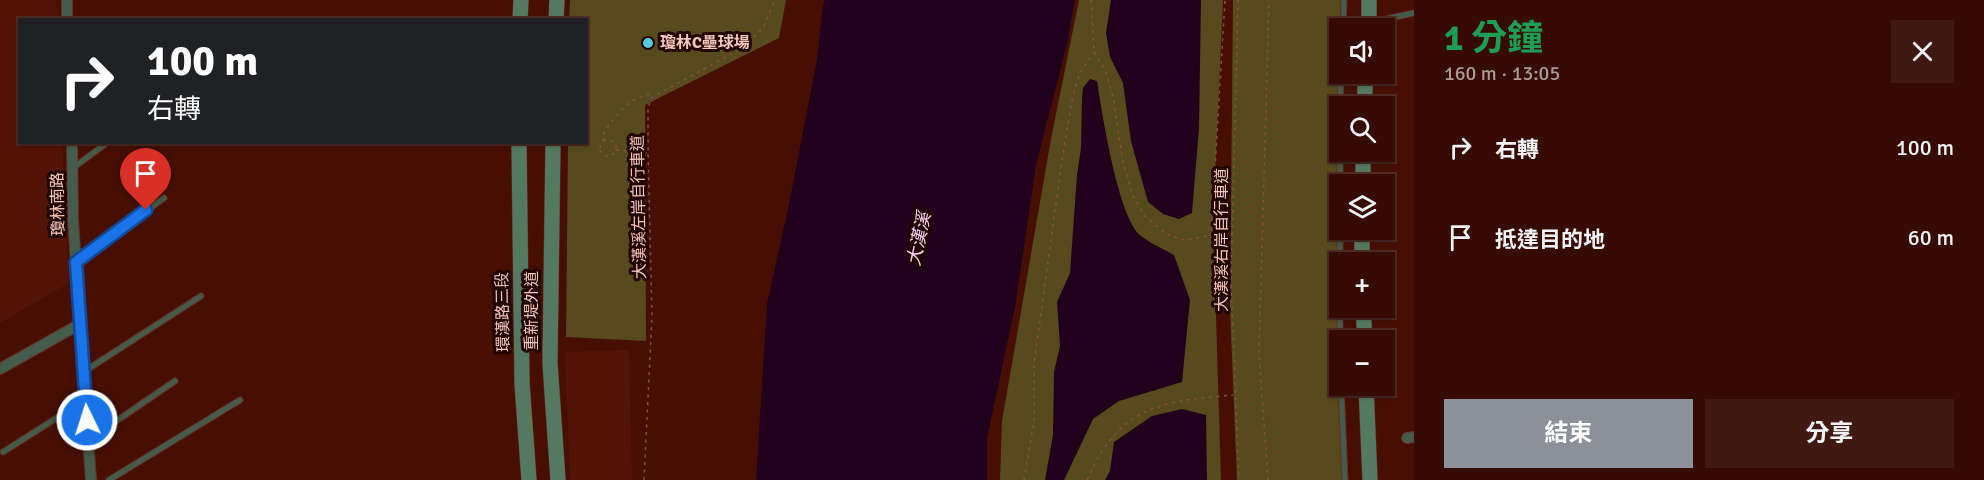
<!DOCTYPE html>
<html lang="zh-TW">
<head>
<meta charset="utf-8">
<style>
	body { margin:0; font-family:Signika,"Noto Sans TC",sans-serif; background:#401912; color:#f1f3f6; height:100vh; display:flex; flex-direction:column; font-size:22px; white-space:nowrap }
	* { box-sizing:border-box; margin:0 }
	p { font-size:20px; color:#aa9b9a }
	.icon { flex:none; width:33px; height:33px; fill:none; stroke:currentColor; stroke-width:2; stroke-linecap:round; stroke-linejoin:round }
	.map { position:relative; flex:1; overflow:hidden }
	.panel { display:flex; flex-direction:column; background:#350b03; width:570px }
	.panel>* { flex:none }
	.hud { position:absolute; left:18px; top:18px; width:570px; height:126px; border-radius:0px; box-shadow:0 2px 4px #0004,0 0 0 2px #4f2b25; background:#202124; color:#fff; overflow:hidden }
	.fabs { position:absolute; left:1329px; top:18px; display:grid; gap:12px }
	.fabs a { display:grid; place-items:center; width:66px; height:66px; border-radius:0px; background:#350b03; box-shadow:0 2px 4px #0004,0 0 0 2px #4f2b25; font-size:30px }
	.pin { position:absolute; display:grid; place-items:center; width:51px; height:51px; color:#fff; margin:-62px -26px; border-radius:50% 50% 50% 0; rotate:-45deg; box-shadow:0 0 6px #0007 }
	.pin .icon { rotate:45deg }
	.me { position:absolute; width:66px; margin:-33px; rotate:356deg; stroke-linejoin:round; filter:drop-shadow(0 0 4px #0008) }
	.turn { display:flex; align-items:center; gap:21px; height:126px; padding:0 30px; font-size:27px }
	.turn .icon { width:78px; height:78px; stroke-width:2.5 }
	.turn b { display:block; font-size:42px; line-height:51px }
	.round { display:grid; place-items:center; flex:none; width:63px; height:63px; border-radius:0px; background:#401912 }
	.headline { display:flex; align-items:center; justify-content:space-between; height:102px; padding:0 30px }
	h1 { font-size:36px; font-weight:700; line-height:45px; color:#1e9e55 }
	.cta { display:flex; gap:12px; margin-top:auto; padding:12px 30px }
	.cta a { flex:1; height:69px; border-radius:0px; background:#8c9099; color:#fff; font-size:24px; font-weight:700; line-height:69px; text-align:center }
	.cta a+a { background:#401912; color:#f1f3f6 }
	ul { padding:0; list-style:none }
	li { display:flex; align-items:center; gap:18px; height:90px; padding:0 30px }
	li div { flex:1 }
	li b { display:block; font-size:22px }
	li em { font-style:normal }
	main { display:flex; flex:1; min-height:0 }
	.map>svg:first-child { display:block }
</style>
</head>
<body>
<main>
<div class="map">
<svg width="1414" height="480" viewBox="0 0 1414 480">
	<rect width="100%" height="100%" fill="#470f04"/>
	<path fill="#531407" d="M0,0H56L57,19L20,20V142L62,143L69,283L0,323Z
		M629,350L632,480H570L565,352Z"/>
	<path fill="#574a1d" d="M570,0H786L779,38L645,105L646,341L566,337L568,143L586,142V20L569,19Z
		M1079,0H1223L1213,218L1221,480H1000L1002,421L1051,139Z
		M1233,0H1341L1336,204L1340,386H1344L1348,480H1237L1230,308Z"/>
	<path fill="#21001c" d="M824,0H1075L1067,44L1036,165L1015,307L987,438V480H756L767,304L788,209L816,65Z
		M1111,0H1201L1199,128L1192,213L1179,219L1163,214L1148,202L1131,141L1123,83L1110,57L1106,33Z
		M1090,79L1097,81C1102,113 1118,218 1141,236C1151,244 1164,249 1174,255L1190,300L1182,382L1119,401L1093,419L1064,480H1045L1053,435L1054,372L1060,346L1057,302L1070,273L1077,175L1081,148L1082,98L1083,88Z
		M1182,409L1206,415L1207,480H1105L1110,471L1114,442L1152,416Z"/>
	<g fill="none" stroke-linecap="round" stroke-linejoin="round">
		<defs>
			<path id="lane" d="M1372,22L1414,13
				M1343,28L1344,0
				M1340,106L1341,74
				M1340,126V353
				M73,168L108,142
				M77,261L164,198
				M85,371L201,296
				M1341,386L1345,480
				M90,439L175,381
				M3,452L85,400
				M109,480L240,400"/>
			<path id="street" d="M67,0V20
				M72,142L73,220L91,480
				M0,369L80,324
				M1407,438L1414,437"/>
			<path id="secondary" d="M520,20L521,0
				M556,20L557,0
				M1369,28V0
				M1364,106L1366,74
				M519,142L522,383L529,480
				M553,142L550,363L558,480
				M1363,184V152
				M1362,262V230
				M1363,308L1365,340
				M1366,386L1370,480"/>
		</defs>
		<use href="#lane" stroke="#663025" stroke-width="7"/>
		<use href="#street" stroke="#663025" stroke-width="12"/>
		<use href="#secondary" stroke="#663025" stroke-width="16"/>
		<path stroke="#855146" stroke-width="1.5" stroke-dasharray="3 4.5" stroke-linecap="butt" d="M1091,0L1094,52L1105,69L1113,96L1123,163L1133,196L1145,216L1166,234L1184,240L1231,232
			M1238,0L1231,278L1239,480
			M600 148a8 8 0 1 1 16 0a8 8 0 1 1-16 0Z
			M604,141L602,137C612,118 630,95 653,94
			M616,150L647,152
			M1211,236L1225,0
			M644,480L652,316L648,152V109L651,98L744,47L763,28L775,0
			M1024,480L1034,421V364L1062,160L1073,95L1080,73L1094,52
			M1087,480C1119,407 1159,401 1233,395
			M1268,480L1259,353L1269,0"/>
		<use href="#lane" stroke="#455b4b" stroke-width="5"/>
		<use href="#street" stroke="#455b4b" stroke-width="10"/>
		<use href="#secondary" stroke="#557960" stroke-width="15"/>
	</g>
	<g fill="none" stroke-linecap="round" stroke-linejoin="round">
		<defs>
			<path id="route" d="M87,420L76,262L146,210"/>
		</defs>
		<use href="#route" stroke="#114b97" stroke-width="15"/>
		<use href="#route" stroke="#1a73e8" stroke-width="10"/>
	</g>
	<circle fill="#56c9e1" stroke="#210401" stroke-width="2" cx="648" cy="43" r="6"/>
	<g text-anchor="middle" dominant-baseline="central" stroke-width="6" stroke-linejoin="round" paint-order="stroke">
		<g font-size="16" font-weight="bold" fill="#f4c7bc" stroke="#210401" text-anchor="start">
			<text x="660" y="43">瓊林C壘球場</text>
		</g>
		<g font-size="16" fill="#f4c7bc" stroke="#210401">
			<text transform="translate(58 204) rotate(-91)">瓊林南路</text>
			<text transform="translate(639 207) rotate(-91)">大漢溪左岸自行車道</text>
			<text transform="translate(1222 240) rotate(-90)">大漢溪右岸自行車道</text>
			<text transform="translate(532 311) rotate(-90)">重新堤外道</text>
			<text transform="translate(503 312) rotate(-91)">環漢路三段</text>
		</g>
		<g font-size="18" font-style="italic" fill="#ffd2f5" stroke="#210401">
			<text transform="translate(919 239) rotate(-78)">大漢溪</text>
		</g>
	</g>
</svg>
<div class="fabs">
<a><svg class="icon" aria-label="sound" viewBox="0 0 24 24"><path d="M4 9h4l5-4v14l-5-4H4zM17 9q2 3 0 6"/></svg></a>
<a><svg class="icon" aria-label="search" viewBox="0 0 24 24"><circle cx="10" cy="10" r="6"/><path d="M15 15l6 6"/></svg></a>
<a><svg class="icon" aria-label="layers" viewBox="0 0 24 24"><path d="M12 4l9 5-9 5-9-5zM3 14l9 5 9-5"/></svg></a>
<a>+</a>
<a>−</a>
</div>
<div class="pin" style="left:146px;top:210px;background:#d93025"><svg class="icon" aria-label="arrive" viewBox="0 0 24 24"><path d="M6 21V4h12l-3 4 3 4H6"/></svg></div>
<svg class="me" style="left:87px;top:420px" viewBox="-20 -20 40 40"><circle r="17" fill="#1a73e8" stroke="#fff" stroke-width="3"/><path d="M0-11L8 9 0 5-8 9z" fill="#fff"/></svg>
<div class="hud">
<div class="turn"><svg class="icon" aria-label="right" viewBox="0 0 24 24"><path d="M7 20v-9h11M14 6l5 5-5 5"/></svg><div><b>100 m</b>右轉</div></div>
</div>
</div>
<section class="panel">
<div class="headline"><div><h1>1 分鐘</h1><p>160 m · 13:05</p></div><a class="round"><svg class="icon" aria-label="close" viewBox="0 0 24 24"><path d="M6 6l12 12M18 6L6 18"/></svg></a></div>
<ul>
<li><svg class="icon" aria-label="right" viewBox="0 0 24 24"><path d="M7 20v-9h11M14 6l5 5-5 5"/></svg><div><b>右轉</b></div><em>100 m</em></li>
<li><svg class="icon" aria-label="arrive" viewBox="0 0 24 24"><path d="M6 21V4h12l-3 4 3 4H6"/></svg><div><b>抵達目的地</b></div><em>60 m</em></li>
</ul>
<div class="cta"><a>結束</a><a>分享</a></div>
</section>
</main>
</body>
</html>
